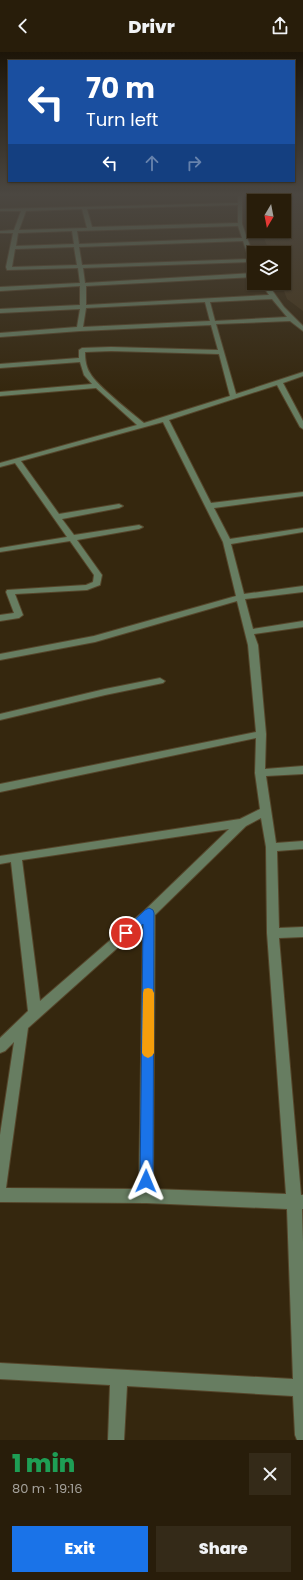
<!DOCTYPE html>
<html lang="en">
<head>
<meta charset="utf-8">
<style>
	body { margin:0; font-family:Poppins,sans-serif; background:#342a18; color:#f1f3f6; height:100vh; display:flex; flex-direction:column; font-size:15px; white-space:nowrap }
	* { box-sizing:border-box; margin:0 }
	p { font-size:13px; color:#a5a29c }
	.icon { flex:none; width:22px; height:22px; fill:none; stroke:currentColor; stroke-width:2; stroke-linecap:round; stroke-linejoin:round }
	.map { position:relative; height:1388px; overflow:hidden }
	.details { display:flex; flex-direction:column; background:#281d0a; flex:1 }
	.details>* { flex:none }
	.banner { position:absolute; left:8px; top:8px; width:287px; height:122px; border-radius:0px; box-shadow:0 1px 3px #0004,0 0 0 1px #443b2b; background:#1a4fa0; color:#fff; overflow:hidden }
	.needle { width:26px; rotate:190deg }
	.controls { position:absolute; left:247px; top:142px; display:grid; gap:8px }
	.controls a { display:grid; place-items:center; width:44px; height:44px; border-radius:0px; background:#281d0a; box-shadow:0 1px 3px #0004,0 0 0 1px #443b2b; font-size:20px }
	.pin { position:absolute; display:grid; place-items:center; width:34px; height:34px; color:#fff; margin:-17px; border:2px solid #fff; border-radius:50%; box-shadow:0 1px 4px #0007 }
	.me { position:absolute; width:44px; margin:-22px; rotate:1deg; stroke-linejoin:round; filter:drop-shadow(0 0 3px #0008) }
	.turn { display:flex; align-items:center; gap:14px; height:84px; padding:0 12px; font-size:18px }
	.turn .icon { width:52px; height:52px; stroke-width:2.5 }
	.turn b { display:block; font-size:28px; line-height:34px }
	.lanes { display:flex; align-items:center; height:38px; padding:0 12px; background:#0003; justify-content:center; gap:20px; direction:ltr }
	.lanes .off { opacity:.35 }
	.round { display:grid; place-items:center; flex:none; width:42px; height:42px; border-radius:0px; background:#342a18 }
	.head { display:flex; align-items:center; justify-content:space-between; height:68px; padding:0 12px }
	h1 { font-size:24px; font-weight:800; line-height:30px; color:#1e9e55 }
	.action { display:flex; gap:8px; margin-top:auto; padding:8px 12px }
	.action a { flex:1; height:46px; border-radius:0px; background:#1a73e8; color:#fff; font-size:16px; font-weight:800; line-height:46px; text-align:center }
	.action a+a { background:#342a18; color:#f1f3f6 }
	header { display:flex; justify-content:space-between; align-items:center; height:52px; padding:0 12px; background:#281d0a; font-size:18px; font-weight:800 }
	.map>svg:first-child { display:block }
</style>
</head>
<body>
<header><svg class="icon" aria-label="back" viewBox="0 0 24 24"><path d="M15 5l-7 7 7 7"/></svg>Drivr<svg class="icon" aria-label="share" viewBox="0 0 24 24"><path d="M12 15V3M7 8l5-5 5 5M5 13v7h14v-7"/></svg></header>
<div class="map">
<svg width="303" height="1388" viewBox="0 0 303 1388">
	<rect width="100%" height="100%" fill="#35270e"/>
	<path fill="#443418" d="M248,144H303V259L287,247L281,231H284V201H270L261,179H284V149H254V159Z"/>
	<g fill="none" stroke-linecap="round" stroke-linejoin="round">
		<defs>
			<path id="minor" d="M238,144H242V172L254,205V215L252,214L250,210L83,216L85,231L254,221V225L86,234V253L269,243L261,231H267L284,255L303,274V279L290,269L216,272L236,342L303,320V324L283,331L303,369V377L300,375L277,333L169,368L211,451L303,440V444L214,456L230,487L303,476V480L231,492L244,542L303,534V540L245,547L253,577L303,569V575L254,582L258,593L266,682L265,717L303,714V722L266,724L276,791L303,789V797L277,799L279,876L303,875V885L279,886L301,1143H303V1157H302L303,1190V1388H297L295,1383L293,1344L127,1334L124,1388H108L110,1333L0,1327V1311L293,1327L287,1157L146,1151L0,1150V1083L14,990L5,999L0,1001V986L28,959L11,810L0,812V804L240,767L260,757L255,721L256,686L0,740V732L256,680L248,593L237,549L95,590L0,608V602L94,584L236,544L223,490L163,370L21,409L59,462L119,452L123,454L119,456L62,467L74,483L139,473L143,475L139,477L77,488L102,523L100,533L87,538L15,542L23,563L19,566L0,569V563L14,561L6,540L7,538L86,533L93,530L94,523L70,489L0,500V496L67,485L15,411L0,415V411L137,373L96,336L0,344V340L92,332L84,323L80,310L0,316V312L79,306V298L82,296L111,295L218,298L211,273L80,279L0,285V281L77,275L80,257L0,261V257L80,253V234L0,239V235L80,231L78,216L7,218L6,215L13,181H0V179L14,178L21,159H0V157L238,151ZM238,153V171L92,175L87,157ZM82,157L87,176L19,178L26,159ZM238,174L242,186L79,192L77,179ZM72,179L74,192L16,194L18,181ZM243,189L249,207L82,213L79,195ZM74,195L77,213L12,215L15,197ZM272,247L287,265L215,269L210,250ZM205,250L210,269L83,275L86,256ZM111,299L219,302L230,344L144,371C132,361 96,333 90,321C86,315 85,307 85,300ZM261,766L266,795L267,881L286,1142L153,1137L155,863L246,774ZM229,777L145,858L40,949L22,808ZM143,873L139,1137L6,1136L28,976Z
				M160,626L165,629L163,631L105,643L0,668V662L105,637Z"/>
		</defs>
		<use href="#minor" stroke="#55452a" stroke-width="2"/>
		<use href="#minor" fill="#677d61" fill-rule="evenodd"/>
	</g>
	<linearGradient id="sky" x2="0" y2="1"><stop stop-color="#1d1508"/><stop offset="0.42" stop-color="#4b4741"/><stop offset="1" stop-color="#4b4741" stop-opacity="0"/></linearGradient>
	<rect width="303" height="339" fill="url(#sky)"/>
	<path fill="#1a73e8" stroke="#114b97" d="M149,856L153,858L154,861L153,1129L151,1133L146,1135L142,1133L140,1129L143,872C137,877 131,887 122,884L121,881L145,858Z"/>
	<path fill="#f59e0b" d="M148,936L152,937L154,941V1001L152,1004L148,1006L144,1004L142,1001L143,941L144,937Z"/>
</svg>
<div class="controls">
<a><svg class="needle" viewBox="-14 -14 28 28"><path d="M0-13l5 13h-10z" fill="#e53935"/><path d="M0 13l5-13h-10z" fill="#a5a29c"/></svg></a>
<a><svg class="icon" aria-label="layers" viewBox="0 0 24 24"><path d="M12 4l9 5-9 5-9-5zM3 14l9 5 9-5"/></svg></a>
</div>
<div class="pin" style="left:126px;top:881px;background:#d93025"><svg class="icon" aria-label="arrive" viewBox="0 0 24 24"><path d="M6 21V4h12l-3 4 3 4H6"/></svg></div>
<svg class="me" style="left:146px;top:1129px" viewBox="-20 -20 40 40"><path d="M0-17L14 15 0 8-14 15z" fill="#1a73e8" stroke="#fff" stroke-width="4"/></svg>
<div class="banner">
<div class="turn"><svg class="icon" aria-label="left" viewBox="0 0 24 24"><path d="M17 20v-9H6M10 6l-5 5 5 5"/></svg><div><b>70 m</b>Turn left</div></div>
<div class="lanes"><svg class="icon" aria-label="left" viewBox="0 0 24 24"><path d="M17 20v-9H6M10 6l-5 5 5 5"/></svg><svg class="icon off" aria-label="ahead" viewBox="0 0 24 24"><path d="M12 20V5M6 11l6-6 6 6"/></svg><svg class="icon off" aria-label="right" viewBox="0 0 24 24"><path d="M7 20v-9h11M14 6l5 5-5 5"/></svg></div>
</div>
</div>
<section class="details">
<div class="head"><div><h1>1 min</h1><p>80 m · 19:16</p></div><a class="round"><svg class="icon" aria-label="close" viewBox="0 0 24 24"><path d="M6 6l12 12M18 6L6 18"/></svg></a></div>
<div class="action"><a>Exit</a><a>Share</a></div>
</section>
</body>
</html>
